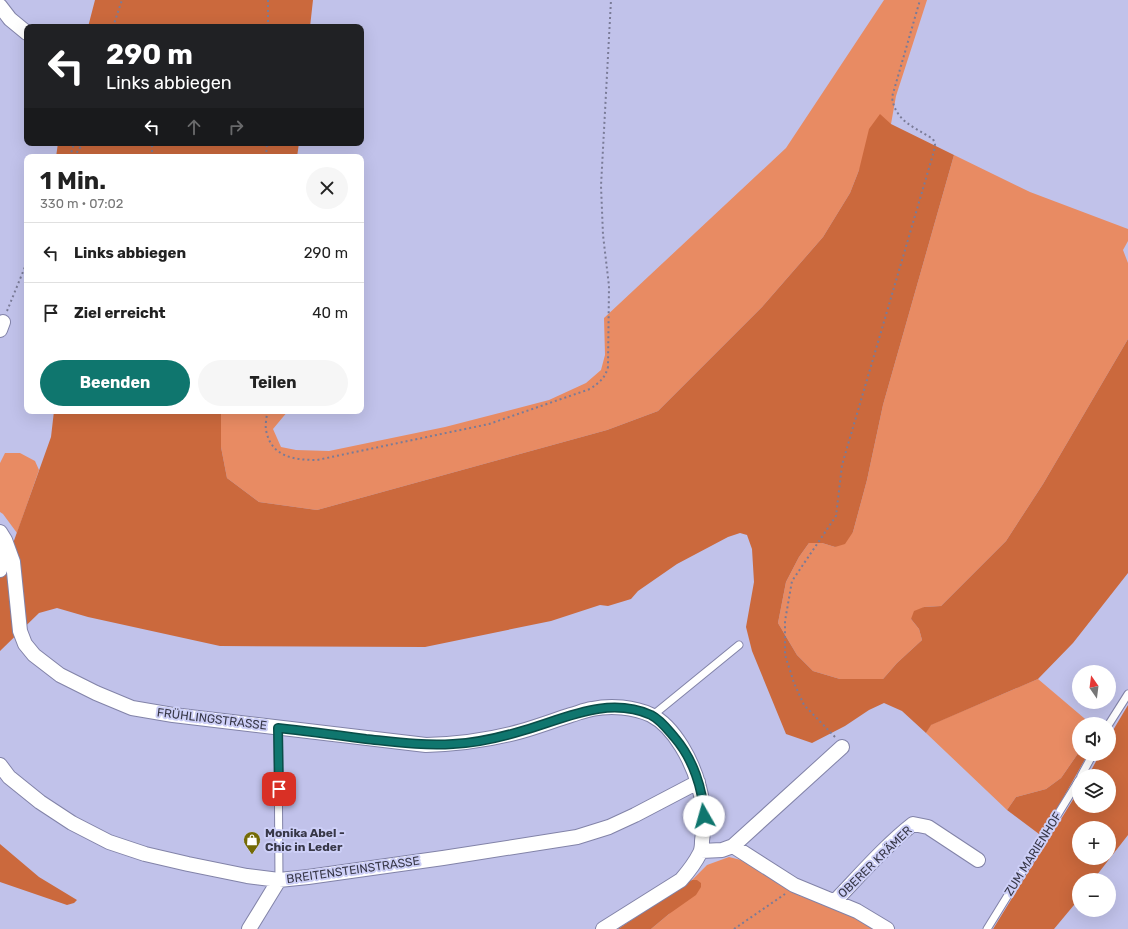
<!DOCTYPE html>
<html lang="de">
<head>
<meta charset="utf-8">
<style>
	body { margin:0; font-family:Rubik,sans-serif; background:#f6f6f6; color:#222; height:100vh; display:flex; flex-direction:column; font-size:15px; white-space:nowrap }
	* { box-sizing:border-box; margin:0 }
	p { font-size:13px; color:#767676 }
	.icon { flex:none; width:22px; height:22px; fill:none; stroke:currentColor; stroke-width:2; stroke-linecap:round; stroke-linejoin:round }
	.map { position:relative; flex:1; overflow:hidden }
	.drawer { position:absolute; left:24px; top:154px; width:340px; height:260px; display:flex; flex-direction:column; background:#fff; border-radius:8px; box-shadow:0 4px 16px #0002 }
	.drawer>* { flex:none }
	.top-card { position:absolute; left:24px; top:24px; width:340px; height:122px; border-radius:8px; box-shadow:0 4px 16px #0002; background:#202124; color:#fff; overflow:hidden }
	.needle { width:26px; rotate:346deg }
	.fabs { position:absolute; left:1072px; top:665px; display:grid; gap:8px }
	.fabs a { display:grid; place-items:center; width:44px; height:44px; border-radius:50%; background:#fff; box-shadow:0 4px 16px #0002; font-size:20px }
	.pin { position:absolute; display:grid; place-items:center; width:34px; height:34px; color:#fff; margin:-17px; border-radius:8px; box-shadow:0 2px 6px #0006 }
	.me { position:absolute; width:44px; margin:-22px; rotate:353deg; stroke-linejoin:round; filter:drop-shadow(0 0 3px #0008) }
	.turn { display:flex; align-items:center; gap:14px; height:84px; padding:0 16px; font-size:18px }
	.turn .icon { width:52px; height:52px; stroke-width:2.5 }
	.turn b { display:block; font-size:28px; line-height:34px }
	.lanes { display:flex; align-items:center; height:38px; padding:0 16px; background:#0003; justify-content:center; gap:20px; direction:ltr }
	.lanes .off { opacity:.35 }
	.round { display:grid; place-items:center; flex:none; width:42px; height:42px; border-radius:21px; background:#f6f6f6 }
	.summary { display:flex; align-items:center; justify-content:space-between; height:68px; padding:0 16px }
	h1 { font-size:24px; font-weight:700; line-height:30px }
	.button { display:flex; gap:8px; margin-top:auto; padding:8px 16px }
	.button a { flex:1; height:46px; border-radius:24px; background:#0f766e; color:#fff; font-size:16px; font-weight:700; line-height:46px; text-align:center }
	.button a+a { background:#f6f6f6; color:#222 }
	ul { padding:0; list-style:none }
	li { display:flex; align-items:center; gap:12px; height:60px; padding:0 16px; border-top:1px solid #e0e0e0 }
	li div { flex:1 }
	li b { display:block; font-size:15px }
	li em { font-style:normal }
	.map>svg:first-child { display:block }
</style>
</head>
<body>
<div class="map">
<svg width="1128" height="929" viewBox="0 0 1128 929">
	<rect width="100%" height="100%" fill="#c1c2ea"/>
	<path fill="#e88b63" d="M884,0H927L896,96L891,124L859,170L850,193L823,237L762,307L658,411L607,430L317,510L259,502L227,478L221,447V411H288L273,429L281,447L296,450L329,451L445,427L549,400L586,383L601,370L605,355L604,318L786,148Z
		M954,155L1030,192L1128,229V241L1123,250L1128,263V339L1043,484L1006,541L941,606L924,607L911,619L919,629L922,640L897,663L883,679H840L813,671L797,655L778,623L786,582L799,557L809,543H822L835,547L853,532L867,480L883,405Z
		M5,453H20L35,461L39,470L17,533L3,514L0,512V463Z
		M1038,679L1091,724H1079V752L1061,778L1046,789L1016,797L1007,810L926,733L930,725Z
		M729,857L745,861L800,896L839,909L877,929H651L669,914L697,880H692L707,865Z"/>
	<path fill="#cb693d" fill-rule="evenodd" d="M95,0H313L310,27H88Z
		M880,114L891,124L954,155L883,405L867,480L853,532L845,544L835,547L822,543H809L799,557L786,582L778,623L797,655L813,671L840,679H883L897,663L922,640L919,629L911,619L914,611L924,607L941,606L1006,541L1043,484L1128,339V573L1073,643L1038,679L931,725L926,733L902,711L884,703L869,710L845,726L812,743L786,734L752,651L746,627L754,582L752,549L747,535L740,533L728,537L677,564L638,591L631,599L608,606L600,605L551,621L425,647L220,646L88,617L57,608L39,613L0,651V570L11,549L51,437L54,411H221V447L227,478L259,502L317,510L607,430L658,411L762,307L823,237L850,193L859,170L869,129Z
		M58,143H299L297,157H56Z
		M1128,705V835L1093,880H1079V899L1054,929H993L1079,790V806H1109V776H1088L1100,754H1109V737ZM1079,828H1109V858H1079Z
		M1079,752V754H1088L1045,830L1039,834L1007,810L1016,797L1046,789L1061,778Z
		M0,844L39,877L77,900L74,903L67,905L0,882Z
		M692,880H697L701,883V887L696,895L669,914L651,929H618L672,893Z"/>
	<g fill="none" stroke-linecap="round" stroke-linejoin="round">
		<defs>
			<path id="lane" d="M652,716L739,645
				M1109,724L1128,694
				M278,728L279,880
				M1081,776L1093,754
				M987,929L1079,780"/>
			<path id="street" d="M0,6L10,19L27,33
				M0,330L3,322
				M0,532L5,540L13,562L20,631L25,644L34,655L60,675L96,693L132,708L173,715L426,745C460,744 490,740 522,731C539,726 555,720 571,715C578,713 585,710 592,709C611,705 634,707 651,715C675,727 693,763 699,787C704,805 705,822 702,841C702,845 702,849 700,853C695,863 688,872 681,880L603,929
				M0,570L5,543
				M0,765L9,777L40,802L72,823L109,842L145,854L188,864L247,876L279,880L308,877L443,858L577,837L609,827L635,815L698,782
				M733,846L794,885L857,911L887,929
				M701,851L722,850L733,846L842,747
				M835,901C860,875 885,846 913,824L928,827L978,860
				M249,929L279,880"/>
		</defs>
		<use href="#lane" stroke="#8283a8" stroke-width="9"/>
		<use href="#street" stroke="#8283a8" stroke-width="16"/>
		<path stroke="#7a7b97" stroke-width="2" stroke-dasharray="2 3" stroke-linecap="butt" d="M113,27L122,0
			M268,27V0
			M70,157L74,143
			M74,157L83,143
			M152,157V143
			M266,157L267,143
			M7,311L27,262
			M267,411C267,417 265,424 266,430C271,457 294,460 317,460L489,424L590,389C600,382 605,378 608,367L609,286L603,235L601,186L611,0
			M835,737L804,705L794,683L785,655V621L792,581L836,516L842,465L934,151L935,144L933,139C914,127 895,121 892,97L920,0
			M734,929L785,894"/>
		<use href="#lane" stroke="#fff" stroke-width="7"/>
		<use href="#street" stroke="#fff" stroke-width="14"/>
	</g>
	<g fill="none" stroke-linecap="round" stroke-linejoin="round">
		<defs>
			<path id="route" d="M279,789L278,728C307,731 337,735 366,739C395,742 424,746 453,744C477,743 502,737 525,730C566,718 608,696 651,715C661,720 668,730 675,738C693,759 703,789 704,816"/>
		</defs>
		<use href="#route" stroke="#0a4d48" stroke-width="10"/>
		<use href="#route" stroke="#0f766e" stroke-width="7"/>
	</g>
	<defs>
		<symbol id="shop-pin" viewBox="-11 -11 22 30"><path d="M0 17L-7.5 6A9.5 9.5 0 1 1 7.5 6Z" fill="#756b06" stroke="#cdcff7"/><path d="M-5-2.5h2.3a2.7 3.5 0 0 1 5.4 0H5L5.5 6h-11ZM-1.5-2.5h3a1.5 2.3 0 0 0-3 0Z" fill="#fff"/></symbol>
	</defs>
	<g fill-rule="evenodd">
		<use href="#shop-pin" x="242" y="830" width="20" height="27"/>
	</g>
	<g text-anchor="middle" dominant-baseline="central" stroke-width="4" stroke-linejoin="round" paint-order="stroke">
		<g font-size="12" fill="#373747" stroke="#cdcff7">
			<text transform="translate(212 719) rotate(7)">FRÜHLINGSTRASSE</text>
			<text transform="translate(1033 854) rotate(-58)">ZUM MARIENHOF</text>
			<text transform="translate(875 862) rotate(-44)">OBERER KRÄMER</text>
			<text transform="translate(353 870) rotate(-8)">BREITENSTEINSTRASSE</text>
		</g>
		<g font-size="12" font-weight="bold" fill="#373747" stroke="#cdcff7" text-anchor="start">
			<text x="265" y="833">Monika Abel -<tspan x="265" dy="14">Chic in Leder</tspan></text>
		</g>
	</g>
</svg>
<div class="fabs">
<a><svg class="needle" viewBox="-14 -14 28 28"><path d="M0-13l5 13h-10z" fill="#e53935"/><path d="M0 13l5-13h-10z" fill="#767676"/></svg></a>
<a><svg class="icon" aria-label="sound" viewBox="0 0 24 24"><path d="M4 9h4l5-4v14l-5-4H4zM17 9q2 3 0 6"/></svg></a>
<a><svg class="icon" aria-label="layers" viewBox="0 0 24 24"><path d="M12 4l9 5-9 5-9-5zM3 14l9 5 9-5"/></svg></a>
<a>+</a>
<a>−</a>
</div>
<div class="pin" style="left:279px;top:789px;background:#d93025"><svg class="icon" aria-label="arrive" viewBox="0 0 24 24"><path d="M6 21V4h12l-3 4 3 4H6"/></svg></div>
<svg class="me" style="left:704px;top:816px" viewBox="-20 -20 40 40"><circle r="19" fill="#fff"/><path d="M0-13L10 11 0 6-10 11z" fill="#0f766e"/></svg>
<div class="top-card">
<div class="turn"><svg class="icon" aria-label="left" viewBox="0 0 24 24"><path d="M17 20v-9H6M10 6l-5 5 5 5"/></svg><div><b>290 m</b>Links abbiegen</div></div>
<div class="lanes"><svg class="icon" aria-label="left" viewBox="0 0 24 24"><path d="M17 20v-9H6M10 6l-5 5 5 5"/></svg><svg class="icon off" aria-label="ahead" viewBox="0 0 24 24"><path d="M12 20V5M6 11l6-6 6 6"/></svg><svg class="icon off" aria-label="right" viewBox="0 0 24 24"><path d="M7 20v-9h11M14 6l5 5-5 5"/></svg></div>
</div>
<section class="drawer">
<div class="summary"><div><h1>1 Min.</h1><p>330 m · 07:02</p></div><a class="round"><svg class="icon" aria-label="close" viewBox="0 0 24 24"><path d="M6 6l12 12M18 6L6 18"/></svg></a></div>
<ul>
<li><svg class="icon" aria-label="left" viewBox="0 0 24 24"><path d="M17 20v-9H6M10 6l-5 5 5 5"/></svg><div><b>Links abbiegen</b></div><em>290 m</em></li>
<li><svg class="icon" aria-label="arrive" viewBox="0 0 24 24"><path d="M6 21V4h12l-3 4 3 4H6"/></svg><div><b>Ziel erreicht</b></div><em>40 m</em></li>
</ul>
<div class="button"><a>Beenden</a><a>Teilen</a></div>
</section>
</div>
</body>
</html>
